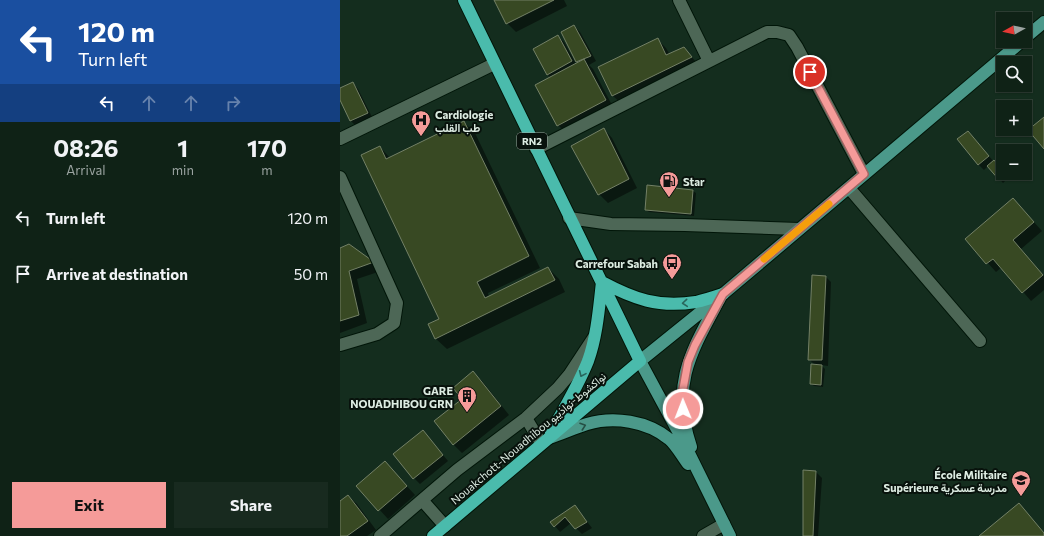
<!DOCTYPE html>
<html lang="en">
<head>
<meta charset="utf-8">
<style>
	body { margin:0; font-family:Commissioner,Vazirmatn,sans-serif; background:#182a1f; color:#f1f3f6; height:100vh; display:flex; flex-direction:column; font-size:15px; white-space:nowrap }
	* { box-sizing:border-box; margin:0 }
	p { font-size:13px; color:#9ba4a1 }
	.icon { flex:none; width:22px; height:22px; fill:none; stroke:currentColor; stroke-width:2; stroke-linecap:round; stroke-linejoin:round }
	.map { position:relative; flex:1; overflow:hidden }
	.sheet { display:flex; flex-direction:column; background:#0f2216; width:340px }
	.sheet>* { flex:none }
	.guide { background:#1a4fa0; color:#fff; overflow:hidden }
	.needle { width:26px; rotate:262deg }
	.tools { position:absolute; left:656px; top:12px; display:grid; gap:8px }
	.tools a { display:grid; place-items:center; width:36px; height:36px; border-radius:0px; background:#0f2216; box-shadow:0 1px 3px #0004,0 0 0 1px #2f3f35; font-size:20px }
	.pin { position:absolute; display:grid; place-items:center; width:34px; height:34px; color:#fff; margin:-17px; border:2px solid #fff; border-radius:50%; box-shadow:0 1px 4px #0007 }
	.me { position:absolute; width:44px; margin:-22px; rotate:359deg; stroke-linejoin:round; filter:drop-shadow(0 0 3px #0008) }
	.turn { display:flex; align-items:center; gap:14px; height:84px; padding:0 12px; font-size:18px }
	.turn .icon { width:52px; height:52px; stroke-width:2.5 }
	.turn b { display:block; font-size:28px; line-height:34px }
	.lanes { display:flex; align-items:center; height:38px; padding:0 12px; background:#0003; justify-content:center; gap:20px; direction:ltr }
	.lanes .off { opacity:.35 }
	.eta { display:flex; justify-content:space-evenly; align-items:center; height:68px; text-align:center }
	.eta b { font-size:24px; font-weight:700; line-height:28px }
	.cta { display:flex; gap:8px; margin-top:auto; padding:8px 12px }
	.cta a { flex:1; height:46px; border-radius:0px; background:#f59b99; color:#111; font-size:16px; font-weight:700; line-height:46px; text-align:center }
	.cta a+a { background:#182a1f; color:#f1f3f6 }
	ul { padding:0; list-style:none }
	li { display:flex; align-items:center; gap:12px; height:56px; padding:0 12px }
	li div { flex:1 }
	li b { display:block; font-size:15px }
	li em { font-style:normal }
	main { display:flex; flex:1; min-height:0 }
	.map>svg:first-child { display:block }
</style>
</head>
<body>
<main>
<section class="sheet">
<div class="guide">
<div class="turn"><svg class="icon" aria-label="left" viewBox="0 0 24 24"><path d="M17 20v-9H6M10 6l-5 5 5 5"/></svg><div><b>120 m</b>Turn left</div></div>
<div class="lanes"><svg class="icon" aria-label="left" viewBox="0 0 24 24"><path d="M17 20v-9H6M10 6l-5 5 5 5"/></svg><svg class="icon off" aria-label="ahead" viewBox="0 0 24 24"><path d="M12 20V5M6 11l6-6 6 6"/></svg><svg class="icon off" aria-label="ahead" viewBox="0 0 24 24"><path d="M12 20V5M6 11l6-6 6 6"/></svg><svg class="icon off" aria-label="right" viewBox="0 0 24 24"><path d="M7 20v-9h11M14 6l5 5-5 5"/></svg></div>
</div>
<div class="eta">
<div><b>08:26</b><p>Arrival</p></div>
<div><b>1</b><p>min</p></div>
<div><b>170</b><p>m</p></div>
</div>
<ul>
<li><svg class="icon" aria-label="left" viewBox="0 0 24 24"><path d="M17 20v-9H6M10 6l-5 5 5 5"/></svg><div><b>Turn left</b></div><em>120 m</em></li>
<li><svg class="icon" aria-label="arrive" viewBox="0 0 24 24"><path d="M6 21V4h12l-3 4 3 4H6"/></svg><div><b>Arrive at destination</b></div><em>50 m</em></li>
</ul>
<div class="cta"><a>Exit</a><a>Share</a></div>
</section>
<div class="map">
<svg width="704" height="536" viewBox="0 0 704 536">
	<rect width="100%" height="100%" fill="#142d1e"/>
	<path fill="#0007" d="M155,0H224L227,6L176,32L167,23Z
		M234,26L240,32L256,61L249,65L253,69L274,109L227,134L218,125L197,85L211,78L207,74L218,36L224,42L236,64L238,63L237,61Z
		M317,39L326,48L330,55L344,49L360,66L282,104L273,96L259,67Z
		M13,83L18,89L33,119L17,127L11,121L0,97V89Z
		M124,122L135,133L200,268L148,293L149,297L208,268L219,279L225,292L107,349L95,338L100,319L40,147L50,158Z
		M264,129L272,138L297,188L268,203L259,194Z
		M628,132L668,178L663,183L648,166L644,170L638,164Z
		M308,186L353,191L356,193L354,216L309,212L306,210Z
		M673,199L702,231L681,249L704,276V290L691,301L662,267L656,272L626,239Z
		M9,245L33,263L41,271L17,279L27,323L0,333V249Z
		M486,277L491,282L488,366L481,365L485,369L483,387L474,386L471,384L475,365L469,359Z
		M133,373L142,381L169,415L122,453L113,444L123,399Z
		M88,437L108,461L80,484L74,478Z
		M53,471L75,495L48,519L18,486Z
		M476,472L482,478L478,536H464Z
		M8,496L17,504L36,530L27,536H0V502Z
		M235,506L252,528L242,534L231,523L220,532L215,526Z"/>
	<path fill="#384923" stroke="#738066" d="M154,0H214L166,24Z
		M234,25L251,56L236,62L221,32Z
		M218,35L232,61L207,75L193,49Z
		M318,38L326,55L344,47L352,57L272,96L258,67Z
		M244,59L266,100L217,126L195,85Z
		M13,82L28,113L10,121L0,100V88Z
		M704,117V149L688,130Z
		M124,121L189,256L137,282L145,298L208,267L215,280L95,339L88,324L99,319L21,155L40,146L46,159Z
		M264,128L289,179L258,195L231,146Z
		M628,131L649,156L638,165L617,139Z
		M654,160L663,171V173L666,175L660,181L647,166Z
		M307,185L353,190L351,214L305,210Z
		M673,198L694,222L673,240L703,275L682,293L653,259L646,264L625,239Z
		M9,244L34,262L9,271L19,315L0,321V248Z
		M472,275L486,276L482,360H468Z
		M471,364L482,365L481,385L470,384Z
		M133,371L161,406L113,445L94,421L122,399L113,388Z
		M83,430L103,455L73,479L53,454Z
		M45,461L67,486L38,511L16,486Z
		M463,470L476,471L473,536H463Z
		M8,495L28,521L7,536H0V501Z
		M679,503L704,533V536H639Z
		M235,505L247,522L235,529L225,517L214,527L210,522Z"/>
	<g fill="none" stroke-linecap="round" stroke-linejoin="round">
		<defs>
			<path id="minor" d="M339,0L369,61
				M0,139L154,64
				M196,149L427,32H437L449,35L457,47L524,174
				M0,177L57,303L54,323L37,334L0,345
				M509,188L640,341
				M229,218L271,224L345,225L459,229
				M186,418L201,443
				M82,500L105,526
				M40,536L117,470L186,418L218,388L229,375L254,337
				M363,536L384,524"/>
			<path id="major" d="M685,38L704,22
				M209,438C222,434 234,428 247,424C274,416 307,421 329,439C336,445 342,456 348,464
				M351,447C330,384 351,352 380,298
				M390,536L341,437L300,361L383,294L682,41"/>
			<path id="highway" d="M262,282C294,299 318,308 356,302C365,300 374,297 383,294
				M211,432C224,409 238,386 248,361C257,336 259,308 262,282
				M93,536L300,361L124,0"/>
		</defs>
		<use href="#minor" stroke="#001508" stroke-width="14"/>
		<use href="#major" stroke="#001508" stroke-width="14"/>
		<use href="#highway" stroke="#001508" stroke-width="14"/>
		<use href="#minor" stroke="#4d6756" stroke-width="12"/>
		<use href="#major" stroke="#4b998a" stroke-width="12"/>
		<use href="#highway" stroke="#4abbac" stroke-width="12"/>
	</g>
	<defs><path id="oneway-chevron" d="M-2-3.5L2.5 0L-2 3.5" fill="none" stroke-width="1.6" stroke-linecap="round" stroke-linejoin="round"/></defs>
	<g stroke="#29665c">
		<use href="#oneway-chevron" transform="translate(345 303) rotate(175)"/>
		<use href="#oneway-chevron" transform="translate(242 374) rotate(114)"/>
	</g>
	<use stroke="#264f45" href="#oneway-chevron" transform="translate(243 426) rotate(-19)"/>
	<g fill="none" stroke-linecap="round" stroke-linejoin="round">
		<defs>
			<path id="route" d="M343,409L342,394L348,362L355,345L383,294L524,174L470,72"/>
		</defs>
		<use href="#route" stroke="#9f6563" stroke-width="10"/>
		<use href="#route" stroke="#f59b99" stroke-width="7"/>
		<path stroke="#f59e0b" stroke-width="7" d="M424,259L489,204"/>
	</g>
	<defs>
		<symbol id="hospital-pin" viewBox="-11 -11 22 30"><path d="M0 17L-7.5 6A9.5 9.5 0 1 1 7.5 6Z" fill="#f59b99" stroke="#08120c"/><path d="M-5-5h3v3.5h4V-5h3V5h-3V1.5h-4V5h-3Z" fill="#111"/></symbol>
		<symbol id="fuel-pin" viewBox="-11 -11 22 30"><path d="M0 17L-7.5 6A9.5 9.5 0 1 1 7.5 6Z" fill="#f59b99" stroke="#08120c"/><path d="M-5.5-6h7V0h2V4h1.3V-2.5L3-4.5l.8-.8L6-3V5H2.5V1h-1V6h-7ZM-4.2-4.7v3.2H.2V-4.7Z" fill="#111"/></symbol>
		<symbol id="bus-pin" viewBox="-11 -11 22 30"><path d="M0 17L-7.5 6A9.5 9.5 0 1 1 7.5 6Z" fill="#f59b99" stroke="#08120c"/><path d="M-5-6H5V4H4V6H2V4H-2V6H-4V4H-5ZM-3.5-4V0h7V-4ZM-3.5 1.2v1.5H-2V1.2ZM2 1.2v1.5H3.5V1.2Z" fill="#111"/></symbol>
		<symbol id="building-pin" viewBox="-11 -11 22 30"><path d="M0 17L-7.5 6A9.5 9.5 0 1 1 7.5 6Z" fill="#f59b99" stroke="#08120c"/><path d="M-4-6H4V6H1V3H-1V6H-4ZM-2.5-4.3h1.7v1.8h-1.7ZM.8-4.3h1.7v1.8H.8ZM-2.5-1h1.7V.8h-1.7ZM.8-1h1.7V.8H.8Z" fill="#111"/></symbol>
		<symbol id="school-pin" viewBox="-11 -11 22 30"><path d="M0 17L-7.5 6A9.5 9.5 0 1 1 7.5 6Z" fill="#f59b99" stroke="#08120c"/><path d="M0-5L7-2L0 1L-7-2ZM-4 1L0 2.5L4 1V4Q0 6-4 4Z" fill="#111"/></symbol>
	</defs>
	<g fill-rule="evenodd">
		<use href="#hospital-pin" x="70" y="109" width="22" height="30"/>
		<use href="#fuel-pin" x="318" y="170" width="22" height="30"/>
		<use href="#bus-pin" x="321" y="252" width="22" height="30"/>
		<use href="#building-pin" x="116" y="385" width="22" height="30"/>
		<use href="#school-pin" x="670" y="469" width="22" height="30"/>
	</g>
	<g text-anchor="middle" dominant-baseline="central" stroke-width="4" stroke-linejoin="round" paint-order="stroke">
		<rect fill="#08120c" stroke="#9daba2" stroke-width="1" x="177" y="133" width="30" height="16" rx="3"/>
		<g font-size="10" font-weight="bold" fill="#ddece2">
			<text x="192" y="141">RN2</text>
		</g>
		<g font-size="11" font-weight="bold" fill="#ddece2" stroke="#08120c" text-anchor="end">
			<text x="95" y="114" text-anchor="start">Cardiologie<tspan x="95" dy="13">طب القلب</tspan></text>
			<text x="343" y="181" text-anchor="start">Star</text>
			<text x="318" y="263">Carrefour Sabah</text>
			<text x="113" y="390">GARE<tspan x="113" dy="13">NOUADHIBOU GRN</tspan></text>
			<text x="667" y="474">École Militaire<tspan x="667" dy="13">Supérieure مدرسة عسكرية</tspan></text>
		</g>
		<g font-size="11" fill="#ddece2" stroke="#08120c">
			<text transform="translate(188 438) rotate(-40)">Nouakchott-Nouadhibou نواكشوط-نواذيبو</text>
		</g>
	</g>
</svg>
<div class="tools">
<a><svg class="needle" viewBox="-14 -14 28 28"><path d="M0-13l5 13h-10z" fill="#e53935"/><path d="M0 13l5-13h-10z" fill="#9ba4a1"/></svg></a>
<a><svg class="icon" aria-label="search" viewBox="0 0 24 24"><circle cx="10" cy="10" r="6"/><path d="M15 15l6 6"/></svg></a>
<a>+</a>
<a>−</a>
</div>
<div class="pin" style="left:470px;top:72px;background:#d93025"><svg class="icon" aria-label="arrive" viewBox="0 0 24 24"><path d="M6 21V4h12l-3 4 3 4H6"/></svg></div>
<svg class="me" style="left:343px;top:409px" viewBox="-20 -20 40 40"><circle r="17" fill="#f59b99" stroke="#fff" stroke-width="3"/><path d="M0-11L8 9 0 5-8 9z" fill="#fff"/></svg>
</div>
</main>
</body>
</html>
